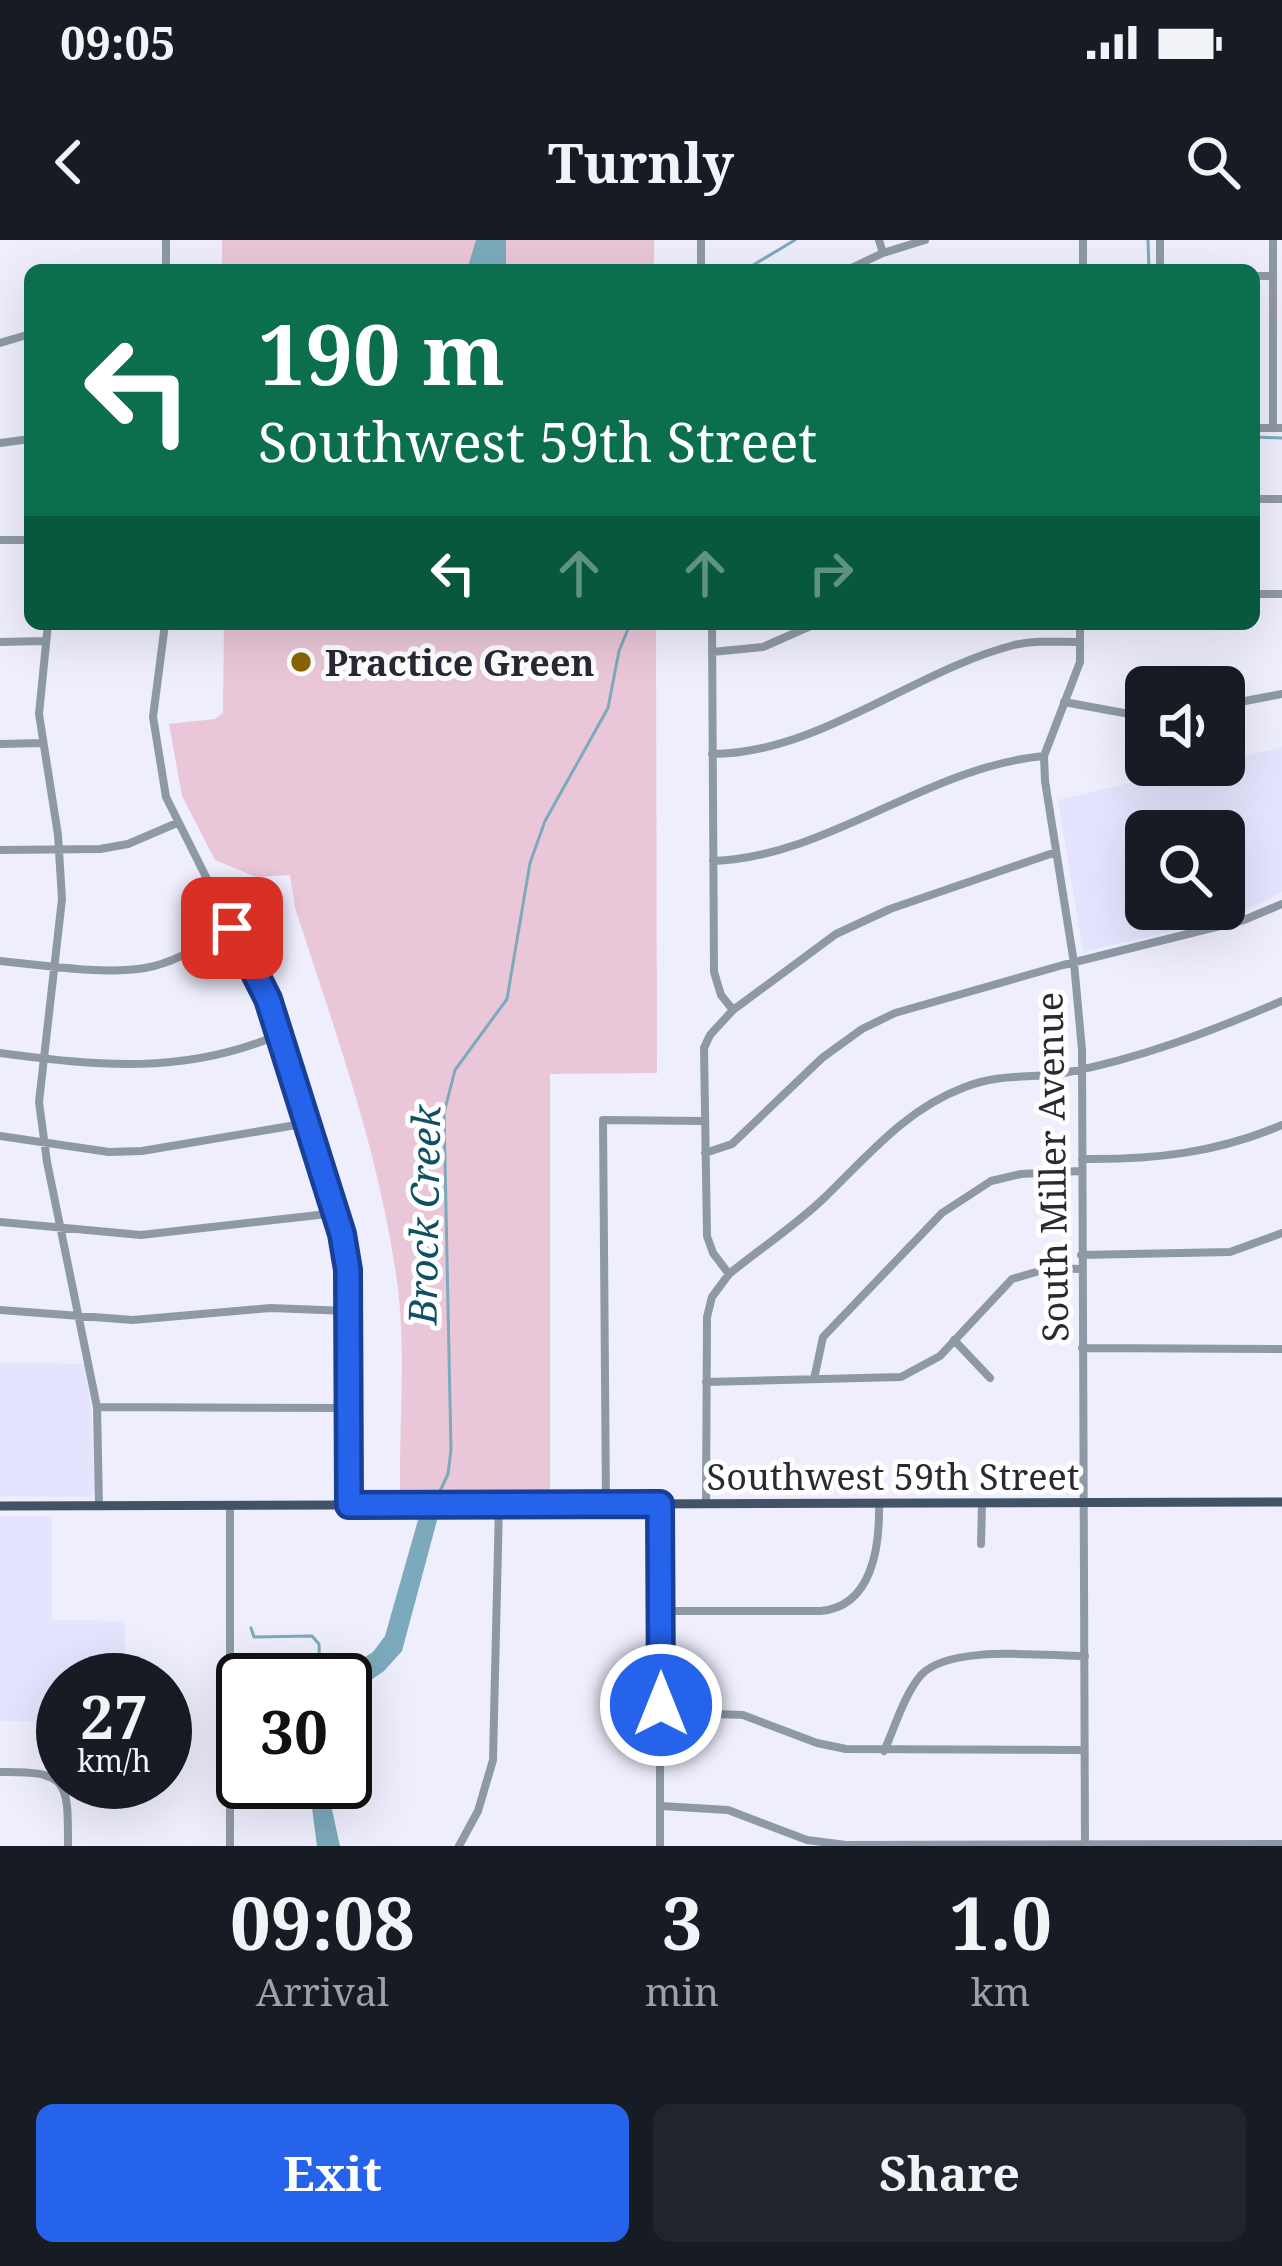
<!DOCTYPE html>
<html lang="en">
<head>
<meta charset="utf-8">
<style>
	body { margin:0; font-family:"Noto Serif",serif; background:#20242c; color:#f1f3f6; height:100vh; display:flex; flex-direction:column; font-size:45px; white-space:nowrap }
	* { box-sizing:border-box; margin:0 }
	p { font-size:39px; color:#9ea1a6 }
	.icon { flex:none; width:66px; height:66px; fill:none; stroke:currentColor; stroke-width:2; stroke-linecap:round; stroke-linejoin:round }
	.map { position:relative; height:1606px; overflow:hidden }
	.sheet { display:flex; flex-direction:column; background:#171b24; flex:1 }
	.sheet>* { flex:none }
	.guide { position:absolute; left:24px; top:24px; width:1236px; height:366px; border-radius:18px; box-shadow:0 12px 48px #0002; background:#0b6e4f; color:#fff; overflow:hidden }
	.buttons { position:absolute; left:1125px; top:426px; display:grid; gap:24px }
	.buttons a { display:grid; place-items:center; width:120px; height:120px; border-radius:18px; background:#171b24; box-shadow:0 12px 48px #0002; font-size:60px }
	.speed { position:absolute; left:36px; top:1413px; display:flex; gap:24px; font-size:60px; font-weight:700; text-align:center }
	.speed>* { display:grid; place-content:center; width:156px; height:156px; border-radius:50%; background:#171b24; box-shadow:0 12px 48px #0002; line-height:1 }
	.speed small { font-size:30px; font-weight:400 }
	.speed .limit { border:6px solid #111; border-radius:18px; background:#fff; color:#111 }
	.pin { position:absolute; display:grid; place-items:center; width:102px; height:102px; color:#fff; margin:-51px; border-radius:24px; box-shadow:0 6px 18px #0006 }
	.me { position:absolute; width:132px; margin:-66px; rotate:0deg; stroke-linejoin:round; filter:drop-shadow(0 0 9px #0008) }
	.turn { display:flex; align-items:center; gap:42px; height:252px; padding:0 36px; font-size:54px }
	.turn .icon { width:156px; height:156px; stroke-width:2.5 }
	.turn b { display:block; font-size:84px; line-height:102px }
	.lanes { display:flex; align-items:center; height:114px; padding:0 36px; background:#0003; justify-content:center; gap:60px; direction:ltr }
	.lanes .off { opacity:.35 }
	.eta { display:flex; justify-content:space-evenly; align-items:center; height:204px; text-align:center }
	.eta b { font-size:72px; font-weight:700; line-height:84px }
	.action { display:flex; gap:24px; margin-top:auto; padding:24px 36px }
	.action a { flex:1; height:138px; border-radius:18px; background:#2563eb; color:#fff; font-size:48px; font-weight:700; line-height:138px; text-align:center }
	.action a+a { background:#20242c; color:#f1f3f6 }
	.status { display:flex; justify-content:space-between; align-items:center; height:84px; padding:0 60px; background:#171b24; direction:ltr }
	.status svg { height:33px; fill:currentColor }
	header { display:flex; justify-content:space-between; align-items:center; height:156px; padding:0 36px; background:#171b24; font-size:54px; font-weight:700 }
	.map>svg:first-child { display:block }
</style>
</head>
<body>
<div class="status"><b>09:05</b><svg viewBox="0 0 49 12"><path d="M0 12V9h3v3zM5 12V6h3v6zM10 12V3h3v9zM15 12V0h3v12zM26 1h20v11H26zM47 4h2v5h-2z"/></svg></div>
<header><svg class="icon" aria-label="back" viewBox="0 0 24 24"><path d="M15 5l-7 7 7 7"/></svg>Turnly<svg class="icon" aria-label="search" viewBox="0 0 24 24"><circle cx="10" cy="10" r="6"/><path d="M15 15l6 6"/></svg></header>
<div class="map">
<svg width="1282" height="1606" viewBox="0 0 1282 1606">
	<rect width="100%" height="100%" fill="#eeeefd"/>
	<path fill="#e4e4fe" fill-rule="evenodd" d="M1282,507V652L1235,676L1083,712L1058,560L1207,525H1224V521ZM1224,591V669H1146V591Z
		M0,1122L85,1124L91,1165L95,1250L91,1257L0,1256Z
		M0,1276H52V1380L125,1381V1440H63V1481H0Z"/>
	<path fill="#eac7d8" d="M222,0H654V30H222Z
		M224,384H656L657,833L550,834V1253L400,1252C399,1186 406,1115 398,1049C381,917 336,794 295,668L290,635L256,637L215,620L182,556L169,484L215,479L223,473Z"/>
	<path fill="#7caabc" d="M476,0H506V30H467Z
		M420,1273H439L402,1411L384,1431L345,1458V1440H328L373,1412L385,1396Z
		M304,1542H326L340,1606H317L312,1568Z"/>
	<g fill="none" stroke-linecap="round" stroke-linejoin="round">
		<path stroke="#7caabc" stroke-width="3" d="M1148,0L1149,30
			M745,30L795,0
			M1254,197L1282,198
			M440,1251L448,1234L451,1210L444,873L455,830L507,759L530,623L545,581L608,468L619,411L628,389L639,384
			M251,1388L254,1397L312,1396L319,1404L320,1440
			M327,1545H343"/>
		<path stroke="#8f99a5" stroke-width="8" d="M166,0V30
			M879,0L883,13
			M1273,0V188
			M701,30V0
			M847,30L883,13L925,0
			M1083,30V0
			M1160,30V0
			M1254,36H1273
			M0,103L30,94
			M1254,188H1282
			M0,203L30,199
			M1254,259H1282
			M0,300H30
			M1254,354H1282
			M48,384L39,474L58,595L62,659L39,862L47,922L97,1167L99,1266
			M165,384L153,477L166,557L267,759L342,995L348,1030L349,1265
			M1080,384V422L1044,516L1045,541L1074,723L1082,810L1085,1606
			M0,402L44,401
			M712,412L763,407L815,384
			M1064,462L1146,477
			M1224,465L1282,454
			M0,504L42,503
			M712,514C818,514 913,431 1014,405C1035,400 1057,402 1079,402
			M0,610L100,609L128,604L177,583
			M713,621C829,617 926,527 1044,516
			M0,721C42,725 104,735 145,728C176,723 205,703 232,688
			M733,770L836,694L890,669L1056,612
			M0,813C98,826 184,835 278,795
			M0,896L109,912L142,911L308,883
			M705,913L732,904L822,818L862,789L895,773L1063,725L1244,680L1282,664
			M1082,919C1153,920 1216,913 1282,885
			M0,982L141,995L336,973
			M1081,1015L1230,1012L1282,993
			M729,1034C760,1009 793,987 822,960C868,916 904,870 965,847C1001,833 1028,839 1064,833C1139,819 1212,791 1282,761
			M0,1070L133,1080L270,1068L348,1071
			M954,1100L990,1138
			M1082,1108L1282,1109
			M814,1139L823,1097L942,973L991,941L1021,934L1080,931
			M706,1142L901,1137L940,1116L1012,1039L1050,1028L1081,1029
			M97,1167L347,1168
			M606,1264L603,880L704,881
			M660,1264V1606
			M706,1264L707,1077L712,1057L729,1034L713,1013L707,996L704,808L710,795L733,770L721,755L714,732L712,384
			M230,1266V1606
			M981,1304L982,1263
			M660,1371H820C873,1367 880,1305 879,1263
			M661,1472L743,1475L817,1503L846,1509L1084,1510
			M884,1511C895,1487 904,1455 921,1435C950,1404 1044,1416 1085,1416
			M0,1532C69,1531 68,1541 68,1606
			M661,1566L728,1570L807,1600L846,1605L1282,1604
			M459,1606L478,1571L493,1520L499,1264"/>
		<path stroke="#425267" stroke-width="9" d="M0,1266L1282,1262"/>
	</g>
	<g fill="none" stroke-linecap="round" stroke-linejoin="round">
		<defs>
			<path id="route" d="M232,688L268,759L342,994L348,1030L349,1265L660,1264L661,1465"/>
		</defs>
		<use href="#route" stroke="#184099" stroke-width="30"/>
		<use href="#route" stroke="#2563eb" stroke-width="21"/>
	</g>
	<circle fill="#8b6404" stroke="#fff" stroke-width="4.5" cx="301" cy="422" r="12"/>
	<g text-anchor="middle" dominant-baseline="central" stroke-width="10" stroke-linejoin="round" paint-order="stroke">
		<g font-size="36" font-weight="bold" fill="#292935" stroke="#fff" text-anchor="start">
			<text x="325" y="422">Practice Green</text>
		</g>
		<g font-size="36" fill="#292935" stroke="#fff">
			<text transform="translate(1052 927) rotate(-91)">South Miller Avenue</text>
			<text x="893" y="1236">Southwest 59th Street</text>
		</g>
		<g font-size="39" font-style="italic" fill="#105063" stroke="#fff">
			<text transform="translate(423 975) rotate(-89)">Brock Creek</text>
		</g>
	</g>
</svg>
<div class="buttons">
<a><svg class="icon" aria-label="sound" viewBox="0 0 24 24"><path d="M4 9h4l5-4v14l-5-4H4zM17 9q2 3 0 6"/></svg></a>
<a><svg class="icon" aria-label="search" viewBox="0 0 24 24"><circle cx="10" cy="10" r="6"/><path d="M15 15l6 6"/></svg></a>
</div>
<div class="speed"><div>27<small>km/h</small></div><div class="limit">30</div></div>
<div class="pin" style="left:232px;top:688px;background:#d93025"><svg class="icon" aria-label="arrive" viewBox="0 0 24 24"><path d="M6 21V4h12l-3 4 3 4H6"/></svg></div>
<svg class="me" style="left:661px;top:1465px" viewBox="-20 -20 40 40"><circle r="17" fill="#2563eb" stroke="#fff" stroke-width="3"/><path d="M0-11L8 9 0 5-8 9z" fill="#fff"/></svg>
<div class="guide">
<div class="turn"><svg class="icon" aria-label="left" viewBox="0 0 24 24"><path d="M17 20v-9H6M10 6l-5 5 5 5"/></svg><div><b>190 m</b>Southwest 59th Street</div></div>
<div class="lanes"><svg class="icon" aria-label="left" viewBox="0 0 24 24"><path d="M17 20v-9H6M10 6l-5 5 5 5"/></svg><svg class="icon off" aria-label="ahead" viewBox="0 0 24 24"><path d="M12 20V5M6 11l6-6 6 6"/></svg><svg class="icon off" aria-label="ahead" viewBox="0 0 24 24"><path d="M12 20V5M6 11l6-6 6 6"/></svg><svg class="icon off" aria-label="right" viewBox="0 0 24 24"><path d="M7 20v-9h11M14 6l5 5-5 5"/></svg></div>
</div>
</div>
<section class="sheet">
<div class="eta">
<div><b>09:08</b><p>Arrival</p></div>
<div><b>3</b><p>min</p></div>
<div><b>1.0</b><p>km</p></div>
</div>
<div class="action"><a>Exit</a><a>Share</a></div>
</section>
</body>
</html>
